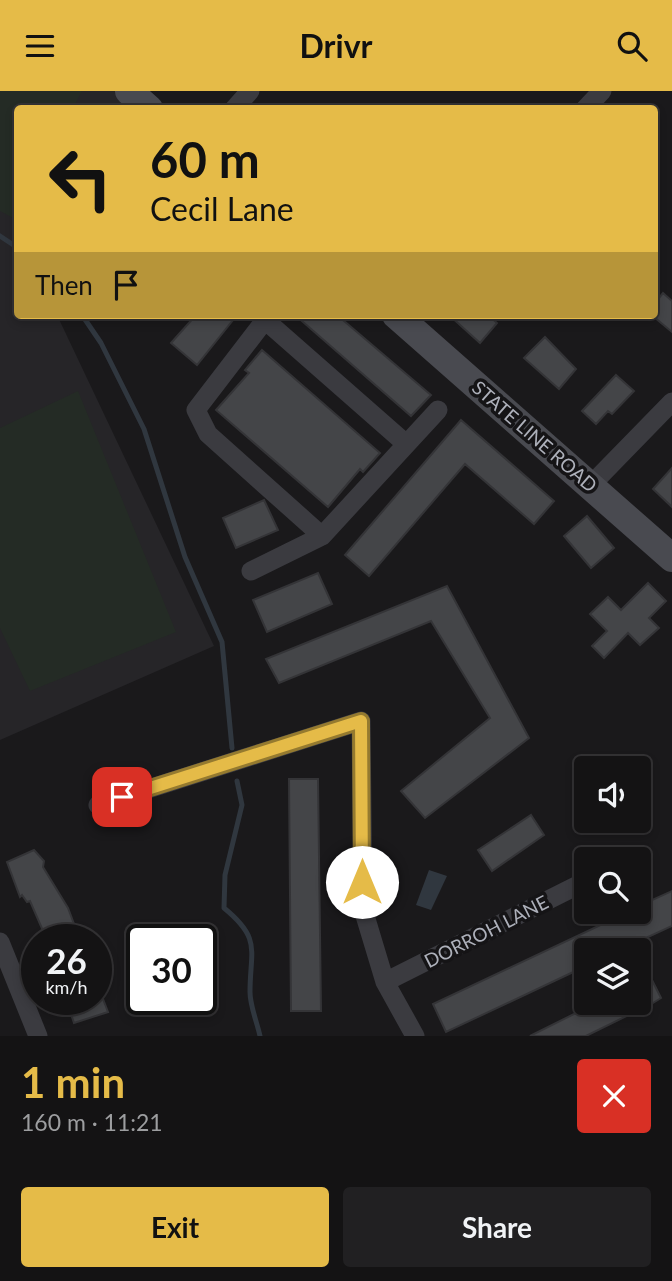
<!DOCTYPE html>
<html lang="en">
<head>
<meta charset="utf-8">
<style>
	body { margin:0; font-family:Lato,sans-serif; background:#212022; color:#f1f3f6; height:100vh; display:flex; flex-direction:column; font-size:26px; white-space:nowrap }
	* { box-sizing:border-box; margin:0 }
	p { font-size:23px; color:#9d9ea0 }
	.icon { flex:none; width:38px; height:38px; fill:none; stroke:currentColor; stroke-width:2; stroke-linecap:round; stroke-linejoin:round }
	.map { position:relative; height:945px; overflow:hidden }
	.details { display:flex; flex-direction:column; background:#141314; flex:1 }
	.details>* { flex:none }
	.top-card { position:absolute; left:14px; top:14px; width:644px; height:214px; border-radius:7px; box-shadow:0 4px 10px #0003,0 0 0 2px #333234; background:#e5bb48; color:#111; overflow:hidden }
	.fabs { position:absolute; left:574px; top:665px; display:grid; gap:14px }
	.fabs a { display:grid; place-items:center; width:77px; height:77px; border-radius:7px; background:#141314; box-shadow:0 4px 10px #0003,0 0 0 2px #333234; font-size:35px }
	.speed { position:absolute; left:21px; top:833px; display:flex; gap:14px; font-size:35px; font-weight:700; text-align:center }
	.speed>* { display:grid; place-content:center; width:91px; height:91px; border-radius:50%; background:#141314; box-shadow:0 4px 10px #0003,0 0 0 2px #333234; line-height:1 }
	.speed small { font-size:18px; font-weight:400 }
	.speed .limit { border:4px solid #111; border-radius:10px; background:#fff; color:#111 }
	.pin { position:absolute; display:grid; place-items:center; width:60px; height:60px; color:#fff; margin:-30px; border-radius:14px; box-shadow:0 4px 10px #0006 }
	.me { position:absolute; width:77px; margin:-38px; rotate:0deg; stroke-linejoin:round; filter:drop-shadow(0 0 5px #0008) }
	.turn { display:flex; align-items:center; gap:24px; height:147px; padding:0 21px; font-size:32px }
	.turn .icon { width:91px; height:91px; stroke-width:2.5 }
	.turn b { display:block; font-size:49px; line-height:60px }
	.then { display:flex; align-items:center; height:66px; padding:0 21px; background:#0003; gap:14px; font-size:26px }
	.round { display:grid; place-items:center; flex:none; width:74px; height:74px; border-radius:7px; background:#212022 }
	.head { display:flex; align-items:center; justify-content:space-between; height:119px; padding:0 21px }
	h1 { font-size:42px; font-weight:700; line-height:52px; color:#e5bb48 }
	.primary-button { display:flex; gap:14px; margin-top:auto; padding:14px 21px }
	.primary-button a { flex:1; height:80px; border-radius:7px; background:#e5bb48; color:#111; font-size:28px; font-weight:700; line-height:80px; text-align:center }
	.primary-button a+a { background:#212022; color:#f1f3f6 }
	header { display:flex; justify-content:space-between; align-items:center; height:91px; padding:0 21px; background:#e5bb48; color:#111; font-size:32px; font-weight:700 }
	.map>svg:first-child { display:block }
</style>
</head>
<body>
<header><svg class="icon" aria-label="menu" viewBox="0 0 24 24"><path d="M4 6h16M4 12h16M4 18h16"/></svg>Drivr<svg class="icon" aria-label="search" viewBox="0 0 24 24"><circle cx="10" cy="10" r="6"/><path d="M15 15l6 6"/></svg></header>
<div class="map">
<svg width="672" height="945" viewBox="0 0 672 945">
	<rect width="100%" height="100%" fill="#1a191b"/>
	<path fill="#262528" d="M0,0H117L138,17L18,18V224H57L214,555L0,649Z"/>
	<path fill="#242b25" d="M0,0H82L73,17L18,18L17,129L0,120Z
		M78,300L176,541L30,600L0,537V337Z"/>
	<path fill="#30373f" d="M429,779L447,785L431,819L416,814Z"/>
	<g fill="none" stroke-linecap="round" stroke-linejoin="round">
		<path stroke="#30373f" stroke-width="5" d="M0,145L18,157
			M82,224L101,252L144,338L185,466L222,551L232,657
			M237,690L242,714L225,784L224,817C262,848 250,859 250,901C250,915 257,931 260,945"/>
	</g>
	<path fill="#444548" stroke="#343437" stroke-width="2" d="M663,202L672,210V241L654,226V213Z
		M196,224H237L197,274L171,252Z
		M295,224H337L431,304L411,325Z
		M449,224H488L497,232L480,252Z
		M545,246L576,278L559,298L524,267Z
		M262,259L380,362L363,381L360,378L328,416L216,319L249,282L245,279Z
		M616,284L634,300L612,323L608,320L596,333L582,320Z
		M461,329L554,410L534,433L465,373L369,485L345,464Z
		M672,377V416L653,398Z
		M264,409L278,439L236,457L223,427Z
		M587,425L614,457L591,477L564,445Z
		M318,482L332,513L267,541L253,509Z
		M648,492L666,510L649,527L659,537L640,554L628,542L604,567L592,555L607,540L590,523L608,506L621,519Z
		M447,495L529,647L425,727L401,700L490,627L431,530L279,592L266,568Z
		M289,688H318L321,920H291Z
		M531,724L544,744L492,780L478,759Z
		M34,759L44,770L43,776L68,817L80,849H47L30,810L27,811L22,804L20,806L7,771Z
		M672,800V835L620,859H586V875L446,941L433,913L628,821H639V815Z
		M650,885L661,907L653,912L586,945H530L596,912H639V891Z
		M66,908H103L108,921L74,932Z"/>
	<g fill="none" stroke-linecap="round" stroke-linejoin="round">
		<path stroke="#3b3b40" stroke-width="19" d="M234,18L250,0
			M585,18L602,0
			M591,394L672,311
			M322,445L208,343L196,319L265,229L405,352
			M251,480L322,445L438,319
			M98,714L361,630L363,818L385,891L415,945
			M0,851L38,945
			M385,891L586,790"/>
		<path stroke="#494a50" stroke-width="28" d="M129,0L149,18
			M396,224L672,467"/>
	</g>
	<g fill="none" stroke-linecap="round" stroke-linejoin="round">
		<defs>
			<path id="route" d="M122,706L361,630L362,791"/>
		</defs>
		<use href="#route" stroke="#957a2f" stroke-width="18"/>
		<use href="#route" stroke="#e5bb48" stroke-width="12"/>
	</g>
	<g text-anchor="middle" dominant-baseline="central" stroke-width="7" stroke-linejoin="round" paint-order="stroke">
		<g font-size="19" fill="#adb0ba" stroke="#151416">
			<text transform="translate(535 345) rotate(41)">STATE LINE ROAD</text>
			<text transform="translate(486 840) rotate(-27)">DORROH LANE</text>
		</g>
	</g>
</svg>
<div class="fabs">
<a><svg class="icon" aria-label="sound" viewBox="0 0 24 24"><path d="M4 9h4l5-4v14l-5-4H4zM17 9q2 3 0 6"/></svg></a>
<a><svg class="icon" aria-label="search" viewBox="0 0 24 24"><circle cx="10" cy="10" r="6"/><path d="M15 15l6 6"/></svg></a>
<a><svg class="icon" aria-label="layers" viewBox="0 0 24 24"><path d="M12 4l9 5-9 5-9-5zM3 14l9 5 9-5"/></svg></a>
</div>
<div class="speed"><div>26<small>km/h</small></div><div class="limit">30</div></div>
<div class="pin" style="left:122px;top:706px;background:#d93025"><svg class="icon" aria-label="arrive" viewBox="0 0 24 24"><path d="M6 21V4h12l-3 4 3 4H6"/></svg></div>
<svg class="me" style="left:362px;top:791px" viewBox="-20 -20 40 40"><circle r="19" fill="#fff"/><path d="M0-13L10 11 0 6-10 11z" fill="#e5bb48"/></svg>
<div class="top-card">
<div class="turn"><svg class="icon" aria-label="left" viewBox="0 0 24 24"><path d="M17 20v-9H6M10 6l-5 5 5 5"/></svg><div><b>60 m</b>Cecil Lane</div></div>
<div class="then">Then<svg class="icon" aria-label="arrive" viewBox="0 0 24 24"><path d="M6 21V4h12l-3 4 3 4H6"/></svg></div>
</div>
</div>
<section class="details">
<div class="head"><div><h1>1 min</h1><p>160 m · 11:21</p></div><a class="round" style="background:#d93025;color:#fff"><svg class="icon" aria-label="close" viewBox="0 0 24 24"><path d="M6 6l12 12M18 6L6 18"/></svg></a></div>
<div class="primary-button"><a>Exit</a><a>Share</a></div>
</section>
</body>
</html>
